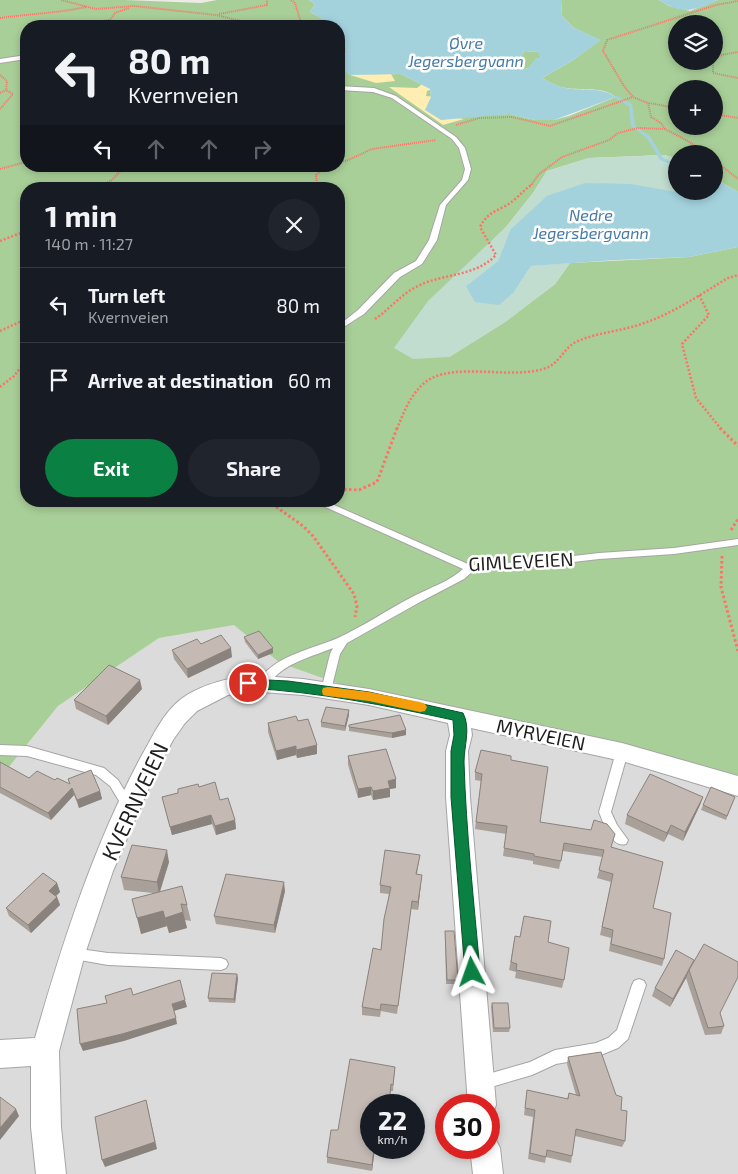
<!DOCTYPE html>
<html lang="en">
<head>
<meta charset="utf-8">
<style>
	body { margin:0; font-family:"Exo 2",sans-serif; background:#20242c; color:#f1f3f6; height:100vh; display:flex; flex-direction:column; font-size:19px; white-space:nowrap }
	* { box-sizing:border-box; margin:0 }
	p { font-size:16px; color:#9ea1a6 }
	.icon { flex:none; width:28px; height:28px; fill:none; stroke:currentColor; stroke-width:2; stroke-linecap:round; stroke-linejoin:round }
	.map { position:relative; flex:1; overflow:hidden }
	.details { position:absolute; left:20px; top:182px; width:325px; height:325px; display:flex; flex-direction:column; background:#171b24; border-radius:20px; box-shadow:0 2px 8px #0003 }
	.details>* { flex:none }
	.guide { position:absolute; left:20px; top:20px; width:325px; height:152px; border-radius:20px; box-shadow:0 2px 8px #0003; background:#171b24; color:#f1f3f6; overflow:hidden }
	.fabs { position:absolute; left:668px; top:15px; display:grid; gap:10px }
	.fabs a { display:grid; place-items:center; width:55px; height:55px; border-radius:50%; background:#171b24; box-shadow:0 2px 8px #0003; font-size:25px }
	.speed { position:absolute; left:360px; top:1094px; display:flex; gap:10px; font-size:25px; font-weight:700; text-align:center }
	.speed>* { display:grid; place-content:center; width:65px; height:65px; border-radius:50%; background:#171b24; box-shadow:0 2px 8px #0003; line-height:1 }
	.speed small { font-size:12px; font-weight:400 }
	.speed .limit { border:8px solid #d22; background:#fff; color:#111 }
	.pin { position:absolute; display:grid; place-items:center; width:42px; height:42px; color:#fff; margin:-21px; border:2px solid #fff; border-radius:50%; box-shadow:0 1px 5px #0007 }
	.me { position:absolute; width:55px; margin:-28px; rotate:356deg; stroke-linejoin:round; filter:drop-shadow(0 0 4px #0008) }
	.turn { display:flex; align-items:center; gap:18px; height:105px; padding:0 25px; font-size:22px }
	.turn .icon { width:65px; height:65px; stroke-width:2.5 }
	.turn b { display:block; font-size:35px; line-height:42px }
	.lanes { display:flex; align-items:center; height:48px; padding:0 25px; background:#0003; justify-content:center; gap:25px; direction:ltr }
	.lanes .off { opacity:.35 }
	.round { display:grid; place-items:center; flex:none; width:52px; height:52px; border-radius:26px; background:#20242c }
	.summary { display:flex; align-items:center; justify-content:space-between; height:85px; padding:0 25px }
	h1 { font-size:30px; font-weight:700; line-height:38px }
	.action { display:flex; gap:10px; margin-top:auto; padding:10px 25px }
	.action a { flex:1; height:58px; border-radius:30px; background:#0b8043; color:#fff; font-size:20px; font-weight:700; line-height:58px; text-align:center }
	.action a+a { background:#20242c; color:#f1f3f6 }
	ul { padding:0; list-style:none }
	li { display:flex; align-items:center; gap:15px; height:75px; padding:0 25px; border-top:1px solid #363941 }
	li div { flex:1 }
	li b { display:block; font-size:19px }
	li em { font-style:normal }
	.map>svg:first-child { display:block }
</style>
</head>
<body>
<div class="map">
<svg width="738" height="1174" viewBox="0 0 738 1174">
	<rect width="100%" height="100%" fill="#efebe4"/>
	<path fill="#dcdbdb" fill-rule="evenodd" d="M234,624L280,663L738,780V1174H0V778L58,706L159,638ZM371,1105H414V1148H371ZM446,1105H489V1148H446Z"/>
	<path fill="#a9cf98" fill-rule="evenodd" d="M0,0H125L201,3L217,0H309L315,4L310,12L323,19L324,26H26V166H339V41L347,48L342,67L350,75L401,74L430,89L431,97L485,115L510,114L535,120H554L569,116L616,97C601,85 579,92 561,87C554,85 548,81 542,78L572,61L600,40L574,28L562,16L561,0H659L669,6L690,11L718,0H738V192L714,178V154H676V158L664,155L589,158L547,171L533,193L506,227L469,263L449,357L505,322L555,284L570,263L689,257L738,247V780L391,702L280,663L234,625L159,638L58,706L0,778ZM676,24H714V61H676ZM676,89H714V126H676ZM26,189H339V501H26Z
		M525,51L539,52L541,59H536L529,68L519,70L515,64Z"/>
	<path fill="#c0ddcf" d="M664,155L676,158V191H693L694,195L677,193L510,230L498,261L466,286L514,292L531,266L570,263L555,284L505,322L449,357L413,359L394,348L428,301L506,227L533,193L547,171L589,158Z"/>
	<path fill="#ffedb2" d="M391,74L395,81L376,83L350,75Z
		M425,82L439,87L427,91L426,96L435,97L439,115L464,119L443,125L389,87L417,88Z"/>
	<path fill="#a3d2dd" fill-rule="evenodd" d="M309,0H561L562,16L574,28L601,40L572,61L542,78C548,81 555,85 561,87C579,92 601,86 616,97L554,120H535L510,114L441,120L425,110L431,97L430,89L401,74L350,75L342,67L347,48L339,41V26H324L323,19L310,12L315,4ZM525,51L538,52L541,58H536L529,68L519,70L515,64Z
		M659,0H718C693,10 684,16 659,0Z
		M714,178L738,192V247L689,257L616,260L531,266L514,292L499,305L475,302L466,286L498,261L510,230L547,196L585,183L630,184L694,195L693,191H714Z"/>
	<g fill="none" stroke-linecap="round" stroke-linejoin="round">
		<path fill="#a3d2dd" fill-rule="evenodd" d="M615,96H617L632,104L635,126L650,136L663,158L676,164V166L660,160L647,138L631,126L629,106L615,98Z"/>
		<defs>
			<path id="lane" d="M26,55V59L0,63V59Z
				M339,86L374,88L396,96L456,137L465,148L471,169L468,180L446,205L437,240L422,264L400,277L364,314L339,330V325L358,310L394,273L416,261L429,240L440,205L462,180L465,169L459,148L452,139L392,98L373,92L339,90Z
				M312,501H325L470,565L522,562L599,553L674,548L738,539V545L674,554L599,559L522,568L473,571L464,579L420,602L347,643L340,654L330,694H322L321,691L330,654L333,648C316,655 293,661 279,673C272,678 267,690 257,687L256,684C272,656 310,650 338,638C364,626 387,610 412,597C429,588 449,582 463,569Z
				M0,745L27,746L104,768L118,780L134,806L132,809L128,811L124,809L110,786L96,775L27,756L0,755Z
				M622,747L626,749L628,752L611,812L617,825L628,840L626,844C612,849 603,822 599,812L616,752L618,749Z
				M73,948L108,953L221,958L226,960L228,964L226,968L221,970L108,965L68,958L66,954L68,950Z
				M639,979L644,981L646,985L628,1039L618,1048L596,1057L556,1064L532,1075L481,1090L476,1088L474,1083L476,1078L481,1076L530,1062L555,1050L596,1043L608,1038L617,1030L632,985L634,981Z"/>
			<path id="street" d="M248,675L303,679L369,689L622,743L738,776V796L622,761L471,728L472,735L468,751L470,797L496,1105L492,1115L489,1117V1105H468L446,797V751L450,735L448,723L369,705L303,695L248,691L228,695L197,711L185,723L173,740L153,778L113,871L85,954L59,1051L61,1127L66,1174H36L31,1127V1066L0,1068V1040L35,1038C63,941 94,844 142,755C153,736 163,713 181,699C200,685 225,679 248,675Z
				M489,1135L495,1138L500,1148L503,1174H473L470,1148H489Z"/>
		</defs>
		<use href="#lane" stroke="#a5a5a5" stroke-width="2"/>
		<use href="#street" stroke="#a5a5a5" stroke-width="2"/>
		<path stroke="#fc7368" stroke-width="2" stroke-dasharray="1 1" stroke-linecap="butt" d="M61,0L96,9L134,6L216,15L261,26
			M291,0L295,3L302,26
			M219,14L267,5V0
			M0,18C29,14 58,13 86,7
			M79,26L85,23L110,20L115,13L129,8
			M714,59L721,55L738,52
			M713,61V73L738,78
			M0,75L7,81L6,90
			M0,93L6,90
			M649,103L676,108
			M0,109L13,94L6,90
			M714,114L738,118
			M456,125L479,118L512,117L550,126L633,97
			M665,129L661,123L651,117L648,103L633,97L624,86L603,51L607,40L716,5L738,1
			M714,160L738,179
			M339,161H346L372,149L436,140
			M0,169L26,162
			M102,185L112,180L125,166
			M317,185L316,175L327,166
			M531,185L539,174L562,157L609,140L618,133L638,128L665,129L688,141L706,154"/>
		<path stroke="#fc7368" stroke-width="2.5" stroke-dasharray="2 2" stroke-linecap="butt" d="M95,189L104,184
			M313,189L317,184
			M0,241L26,231
			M699,295L709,315L682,344L696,398L721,429
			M375,319C390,309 401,294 418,286C444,273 475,277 496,255L480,227C488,210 501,211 514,200C521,194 525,189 533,184
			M0,331L26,319
			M0,387L14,376L26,361
			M397,429C404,411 413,389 430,379C459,363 510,379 543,369C560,365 563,347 578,341C599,332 623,331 644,323C674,313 701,294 728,278L738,275"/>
		<path stroke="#fc7368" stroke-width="3" stroke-dasharray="2.5 2.5" stroke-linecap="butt" d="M720,428L738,446
			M339,489L359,490L377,482L397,428
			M268,501L303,526L313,536L354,594L357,606L355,617
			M731,530L738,519
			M722,556L721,587L738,651"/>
		<use href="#lane" fill="#fff" fill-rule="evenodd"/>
		<use href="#street" fill="#fff" fill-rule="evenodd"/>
	</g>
	<path fill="#a9a09a" d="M244,637L273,648V653L258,659L245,642Z
		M201,644L232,657L188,678L174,659L172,650Z
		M142,689L108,725L76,709L74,700Z
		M349,710V715L345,731L321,727V722Z
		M298,721L317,745V754L297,758L296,755L277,760L268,732V723Z
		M349,725L406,730V735L392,738L349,731Z
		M348,756L396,788L390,789V797L373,800L371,795L358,798L348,765Z
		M511,760L540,822L611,847L653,908L664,959L662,966L609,951L611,938L600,935L611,882L597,878L603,857L563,851L559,869L533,864V861L503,856L506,834L475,829L481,781L475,780V772Z
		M0,762L29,778L55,780L70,784L68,779L100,791L102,799L79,808L74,795L51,820L0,793Z
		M199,787L235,820L236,829L216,835L212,824L172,835L162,797Z
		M703,797L700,805L683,841L668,834L664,842L625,824L627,815Z
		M735,797L726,820L701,810L703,805Z
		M420,855L417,874L421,883L418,910L411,909L397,1014L381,1011L380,1017L362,1015V1007L381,950L389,894L380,893V885Z
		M169,862L160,892L187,905L191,921L185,920L187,928L169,933L167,926L141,934L153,893L124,890L121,877Z
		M57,883L60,892L56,896L57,897L60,905L31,933L9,916L6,908Z
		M285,891L275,933L216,924L214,916Z
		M445,931L458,980V984H446Z
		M515,936L548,942L564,980L562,988L515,978L516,972L509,970Z
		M676,950L720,1014L724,1026L721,1034L705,1035L686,978L670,1007L652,996L655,988Z
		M238,978L235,1003L209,1002L208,998Z
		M492,1003L510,1028L509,1032H493L491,1007Z
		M568,1057L616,1095L621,1110L625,1141L622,1147L575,1136L572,1156L571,1163L546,1157L545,1163L528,1159L533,1117L524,1115L527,1090L567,1099L569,1093L576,1095L567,1064Z
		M395,1067L393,1091H391L371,1105L375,1148L372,1171L327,1163V1157L338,1130Z"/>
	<path fill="#89827d" d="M231,648L232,657L188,678L187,669Z
		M273,648V653L258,659V655Z
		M140,680L142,689L108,725L106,716Z
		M349,710V715L345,731V726Z
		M406,730V735L392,738V733Z
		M317,745V754L297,758L296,750Z
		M296,746V755L277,760L276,751Z
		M396,779V788L390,789V797L373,800V791L388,781Z
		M371,787V795L358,798V789Z
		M72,788L74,795L51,820L48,813Z
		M100,791L102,799L79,808L77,800Z
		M703,797L700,805L683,841L685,832Z
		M211,815L212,824L172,835L170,827Z
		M235,820L236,829L216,835L215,826Z
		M671,825L668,834L664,842L667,833Z
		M167,850L169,862L159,894L157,882Z
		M422,875L421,883L418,910V902Z
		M284,882L285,891L275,933L274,925Z
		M57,883L60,892L52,900L49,891Z
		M57,897L60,905L31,933L28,925Z
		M163,911L167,926L141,934L137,918Z
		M183,912L187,928L169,933L165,918Z
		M689,970L686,978L670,1007L673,999Z
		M237,974L238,978L235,1003L234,999Z
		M185,1000L187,1007L174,1011L172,1004Z
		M176,1018L177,1024L124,1041L83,1051L80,1044Z
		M146,1100L157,1149L105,1167L102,1160Z
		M16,1109L19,1116L0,1140V1128Z
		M374,1148H375L372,1171V1165Z"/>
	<path fill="#c4bab3" stroke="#89827d" d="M259,631L273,648L258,655L244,637Z
		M221,635L231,648L187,669L172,650L197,639L201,644Z
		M109,665L140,680L106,716L74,700Z
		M326,707L349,710L345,726L321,722Z
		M400,715L406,730L392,733L349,727V725Z
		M296,716L298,721L308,719L317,745L296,750V746L276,751L268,723Z
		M386,749L396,779L388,781L390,788L373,791L371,787L358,789L348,756Z
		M481,750L511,756V760L548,767L540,822L591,830L594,820L607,824L615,834L611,847L663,862L653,908L671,913L664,959L611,944L613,930L602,927L613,874L599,870L604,850L564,843L561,861L534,856V854L504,848L507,826L476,822L482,774L475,772Z
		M0,762L29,778L37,771L55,780L57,778L70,784L68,779L91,770L100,791L77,800L72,788L48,813L0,787Z
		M650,774L703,797L685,832L671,825L667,833L627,815Z
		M215,782L220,800L228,798L235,820L215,826L211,815L170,827L162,797L178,793V789L198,784L199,787Z
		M711,787L735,797L727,816L703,805Z
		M132,845L167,850L157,882L121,877Z
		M385,850L420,855L416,874L422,875L418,902L412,901L398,1006L381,1004L380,1010L362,1007L373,948L381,950L384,919L391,887L380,885Z
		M43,873L57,883L49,891L57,897L28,925L6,908Z
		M226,874L284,882L274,925L214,916Z
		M182,886L187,905L181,904L183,912L165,918L163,911L137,918L132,899Z
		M524,916L551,921L548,942L569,948L564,980L516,970L517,964L511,962L515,936L520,937Z
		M445,931H454L458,980H447Z
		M704,944L738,962V977L720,1013L724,1026L708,1028L689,970Z
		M676,950L694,960L673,999L655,988Z
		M212,973L237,974L234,999L208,998Z
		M180,980L185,1000L172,1004L176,1018L122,1034L80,1044L77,1009L107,1003L105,996L131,988L133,995Z
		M492,1003H508L510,1028H494Z
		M601,1052L616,1095L622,1097L621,1110L627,1111L625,1141L576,1129L572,1156L547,1150L546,1157L530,1153L535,1110L525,1108L527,1090L568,1099L569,1093L580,1096L568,1057Z
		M350,1059L395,1067L393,1085L391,1084L389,1105H371V1148H374L372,1165L327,1157L331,1130H338Z
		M0,1097L16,1109L0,1128Z
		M146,1100L155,1142L102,1160L95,1117Z"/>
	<path fill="#0b8043" stroke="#07532c" d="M248,679L288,681L369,692L463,713C471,728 464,746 464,762C466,832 474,902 480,972L477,976L472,978L467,976L465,972L451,797V751L454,735L453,720C384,705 318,692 248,688L244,687L242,683L244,680Z"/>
	<path fill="#f59e0b" d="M328,687L369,692L420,702L425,704L427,707L425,711L420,712L369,701L328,696L323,695L322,691L323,688Z"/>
	<g text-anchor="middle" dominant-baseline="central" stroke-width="5" stroke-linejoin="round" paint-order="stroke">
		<g font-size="16" font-style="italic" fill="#467aa7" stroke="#fff">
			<text x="466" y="42">Øvre<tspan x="466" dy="18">Jegersbergvann</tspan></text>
			<text x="591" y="214">Nedre<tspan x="591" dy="18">Jegersbergvann</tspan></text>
		</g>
		<g font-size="19" fill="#1e1e1e" stroke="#fff">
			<text transform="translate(521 561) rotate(-3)">GIMLEVEIEN</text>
			<text transform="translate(541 734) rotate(12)">MYRVEIEN</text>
		</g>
		<g font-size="22" fill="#1e1e1e" stroke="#fff">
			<text transform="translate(134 801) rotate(-65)">KVERNVEIEN</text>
		</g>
	</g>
</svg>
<div class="fabs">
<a><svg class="icon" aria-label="layers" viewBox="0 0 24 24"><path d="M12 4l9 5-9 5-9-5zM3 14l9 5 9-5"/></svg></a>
<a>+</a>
<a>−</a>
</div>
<div class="speed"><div>22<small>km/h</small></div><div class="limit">30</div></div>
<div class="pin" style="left:248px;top:683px;background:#d93025"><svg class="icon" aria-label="arrive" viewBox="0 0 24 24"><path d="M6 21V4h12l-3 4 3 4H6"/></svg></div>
<svg class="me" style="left:472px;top:972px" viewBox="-20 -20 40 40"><path d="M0-17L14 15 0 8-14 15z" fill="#0b8043" stroke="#fff" stroke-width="4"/></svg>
<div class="guide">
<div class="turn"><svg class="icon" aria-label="left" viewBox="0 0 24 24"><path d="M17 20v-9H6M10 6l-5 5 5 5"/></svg><div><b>80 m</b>Kvernveien</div></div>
<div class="lanes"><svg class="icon" aria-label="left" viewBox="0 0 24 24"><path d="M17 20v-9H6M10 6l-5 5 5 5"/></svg><svg class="icon off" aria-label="ahead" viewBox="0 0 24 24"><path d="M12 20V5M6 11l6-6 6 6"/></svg><svg class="icon off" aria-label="ahead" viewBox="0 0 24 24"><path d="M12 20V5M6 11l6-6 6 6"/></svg><svg class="icon off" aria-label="right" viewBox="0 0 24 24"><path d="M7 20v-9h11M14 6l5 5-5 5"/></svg></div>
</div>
<section class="details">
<div class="summary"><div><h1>1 min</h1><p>140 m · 11:27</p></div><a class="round"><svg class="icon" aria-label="close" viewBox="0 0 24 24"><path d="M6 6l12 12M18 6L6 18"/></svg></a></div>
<ul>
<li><svg class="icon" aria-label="left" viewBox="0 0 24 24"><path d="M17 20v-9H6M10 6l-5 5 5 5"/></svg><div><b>Turn left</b><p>Kvernveien</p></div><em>80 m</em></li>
<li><svg class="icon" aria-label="arrive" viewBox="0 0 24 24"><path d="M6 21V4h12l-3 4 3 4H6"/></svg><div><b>Arrive at destination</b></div><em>60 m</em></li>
</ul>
<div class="action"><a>Exit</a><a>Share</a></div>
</section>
</div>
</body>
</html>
